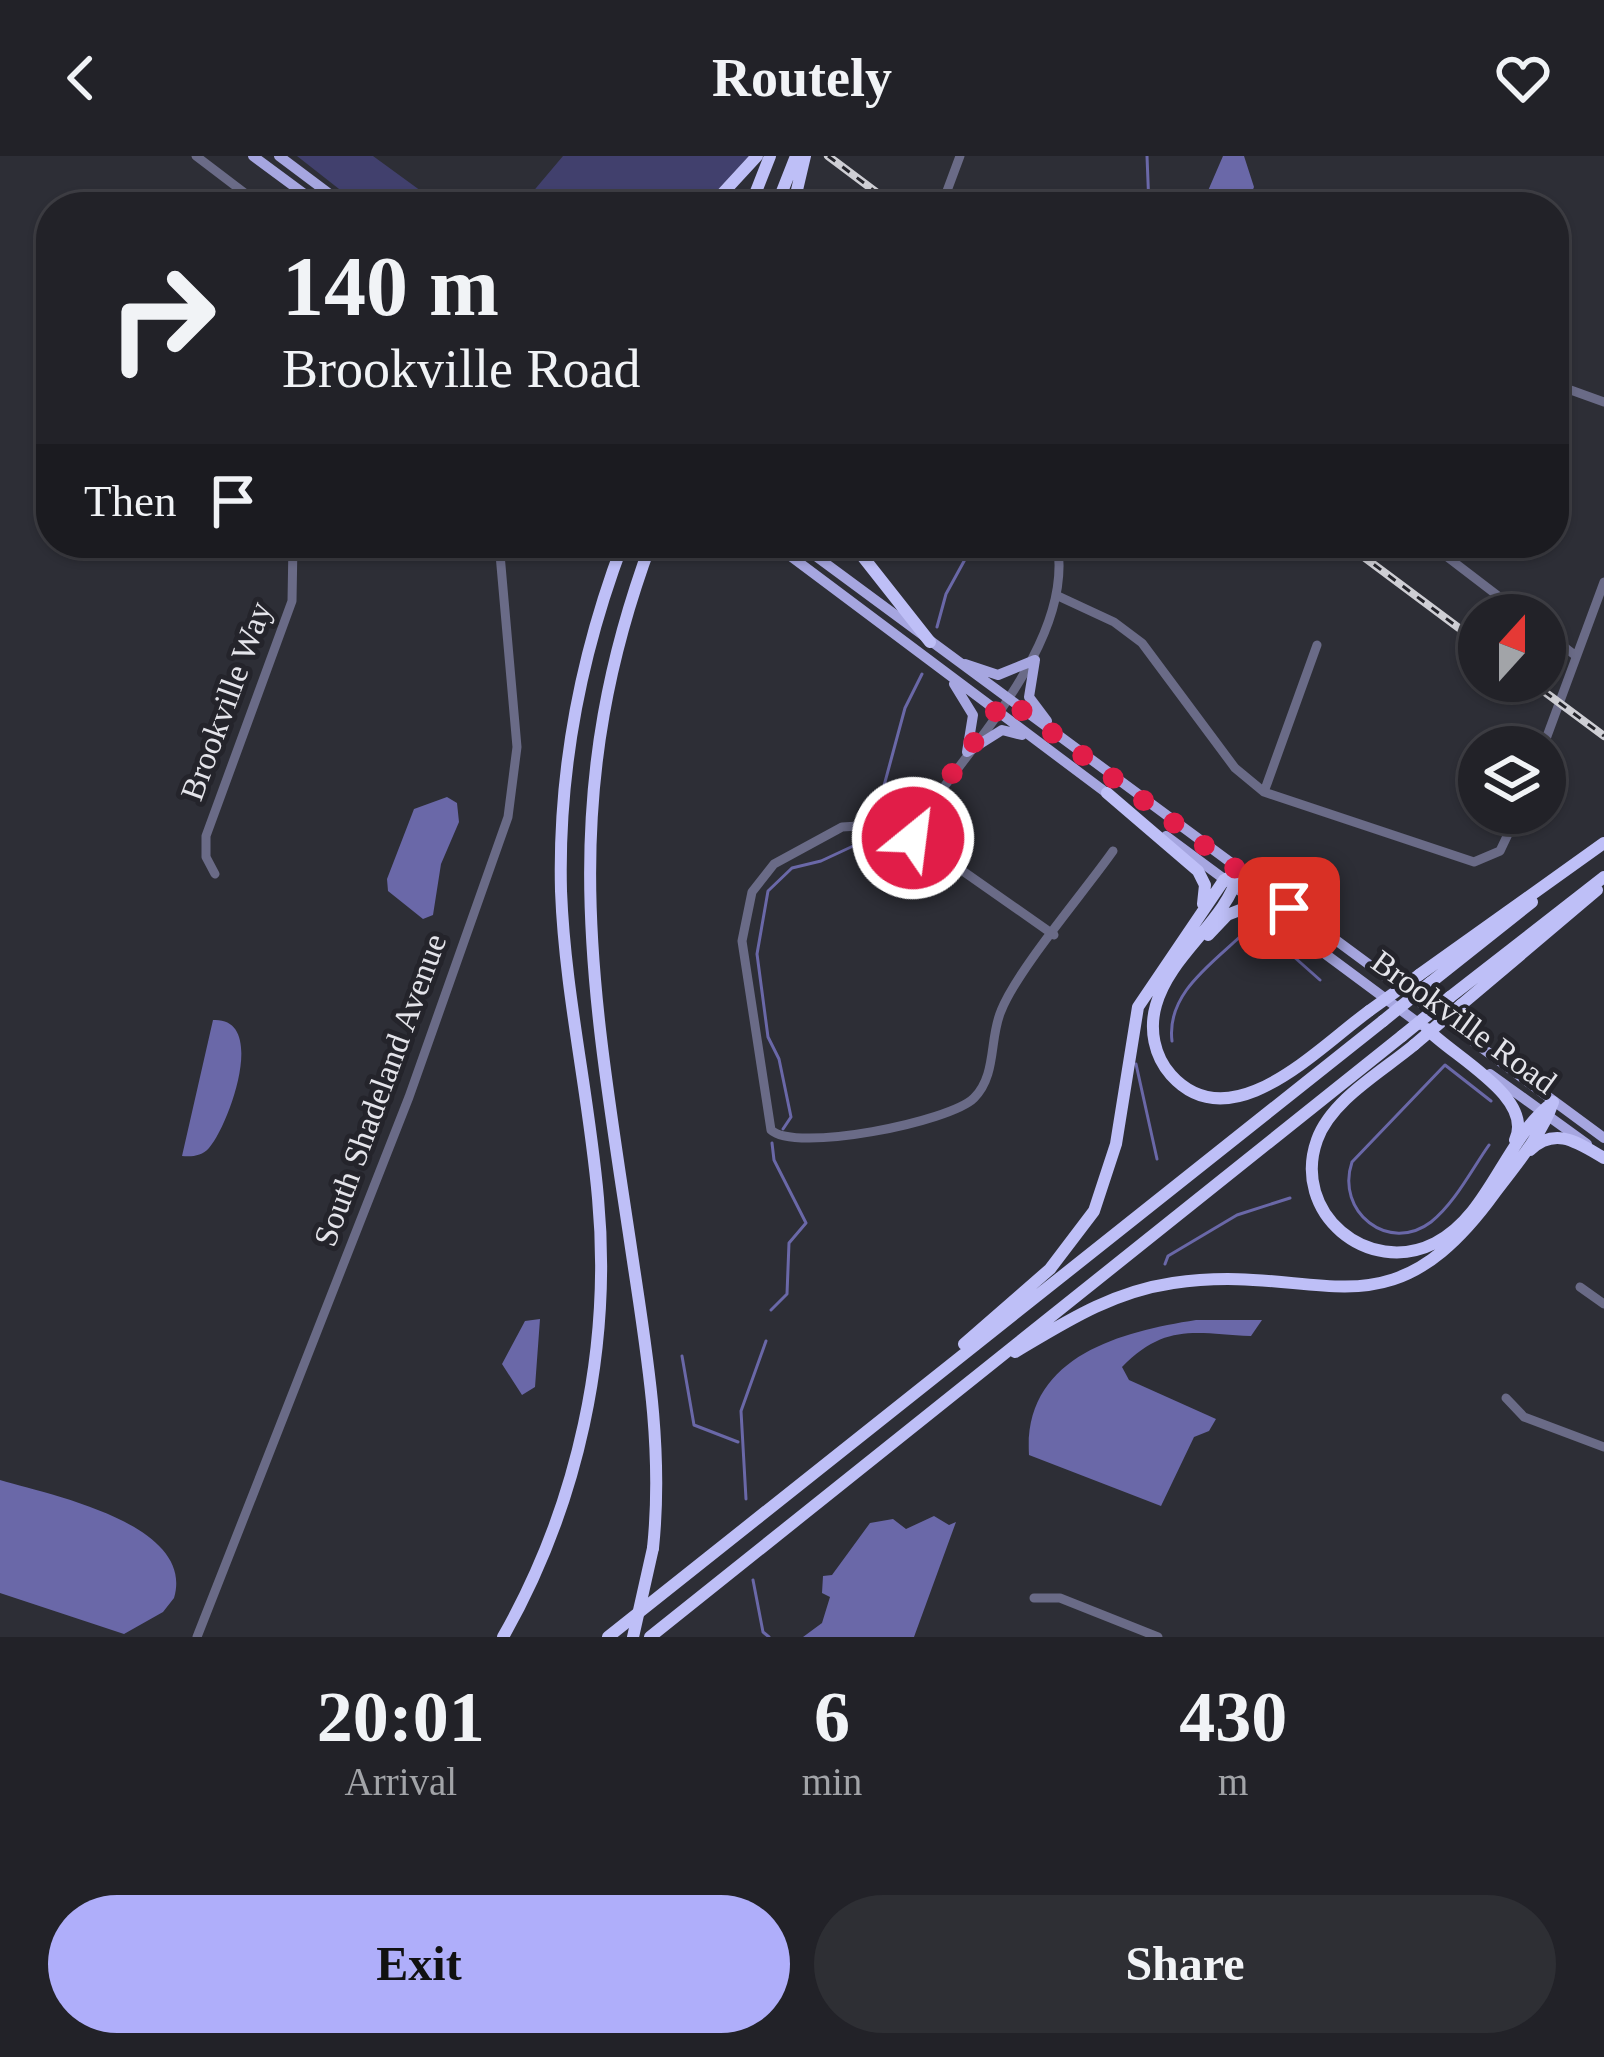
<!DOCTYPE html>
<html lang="en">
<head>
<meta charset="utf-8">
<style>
	body { margin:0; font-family:"Times New Roman",serif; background:#2e2f34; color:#f1f3f6; height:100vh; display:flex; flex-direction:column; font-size:45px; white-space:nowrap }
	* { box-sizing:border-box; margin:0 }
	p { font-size:39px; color:#a2a4a8 }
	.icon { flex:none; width:66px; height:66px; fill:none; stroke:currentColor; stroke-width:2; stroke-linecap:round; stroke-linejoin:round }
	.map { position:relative; height:1481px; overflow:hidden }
	.panel { display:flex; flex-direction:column; background:#222228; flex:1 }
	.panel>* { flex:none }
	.guide { position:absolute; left:36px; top:36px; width:1533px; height:366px; border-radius:48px; box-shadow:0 3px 9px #0004,0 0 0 3px #3f3f45; background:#222228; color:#f1f3f6; overflow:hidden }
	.needle { width:78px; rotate:21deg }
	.controls { position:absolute; left:1458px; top:438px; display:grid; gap:24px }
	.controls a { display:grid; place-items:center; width:108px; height:108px; border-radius:50%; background:#222228; box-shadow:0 3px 9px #0004,0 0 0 3px #3f3f45; font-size:60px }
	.pin { position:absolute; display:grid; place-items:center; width:102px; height:102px; color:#fff; margin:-51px; border-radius:24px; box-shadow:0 6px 18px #0006 }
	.me { position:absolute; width:132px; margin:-66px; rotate:29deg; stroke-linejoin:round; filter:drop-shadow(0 0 9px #0008) }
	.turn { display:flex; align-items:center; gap:42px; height:252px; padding:0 48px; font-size:54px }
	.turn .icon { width:156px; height:156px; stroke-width:2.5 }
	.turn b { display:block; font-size:84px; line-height:102px }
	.then { display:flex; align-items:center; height:114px; padding:0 48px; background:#0003; gap:24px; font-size:45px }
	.eta { display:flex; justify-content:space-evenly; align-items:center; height:204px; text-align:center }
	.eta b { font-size:72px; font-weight:800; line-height:84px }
	.primary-button { display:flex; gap:24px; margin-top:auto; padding:24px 48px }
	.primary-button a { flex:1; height:138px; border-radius:72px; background:#afaefa; color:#111; font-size:48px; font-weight:800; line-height:138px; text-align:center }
	.primary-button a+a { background:#2e2f34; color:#f1f3f6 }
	header { display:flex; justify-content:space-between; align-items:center; height:156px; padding:0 48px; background:#222228; font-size:54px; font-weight:800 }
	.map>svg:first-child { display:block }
</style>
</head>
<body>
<header><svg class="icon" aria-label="back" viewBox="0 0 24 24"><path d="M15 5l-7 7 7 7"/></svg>Routely<svg class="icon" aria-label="heart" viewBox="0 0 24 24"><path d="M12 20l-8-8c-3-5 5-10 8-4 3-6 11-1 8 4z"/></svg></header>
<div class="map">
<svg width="1604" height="1481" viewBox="0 0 1604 1481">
	<rect width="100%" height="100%" fill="#2d2e36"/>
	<path fill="#41406d" d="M297,0H373L443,51H362Z
		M563,0H749L702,51H520Z"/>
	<path fill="#6a68a8" d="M1223,0H1244L1254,31L1246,51H1201Z
		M447,641L457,647L459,666L441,708L433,759L423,763L388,735L387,723L414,653Z
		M213,864C269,861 228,971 209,992C202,1000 192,1001 182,1000Z
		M540,1163L535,1231L522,1239L502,1208L525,1165Z
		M1196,1164H1262L1251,1180C1194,1177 1165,1167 1122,1211L1129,1224L1216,1263L1209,1275L1194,1281L1161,1350L1029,1299C1023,1201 1119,1176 1196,1164Z
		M0,1324C51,1339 196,1368 174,1442L163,1456L124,1478L0,1437Z
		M934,1360L949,1369L956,1366L914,1481H803L822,1467L830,1441L822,1437L823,1420L832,1419L870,1367L893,1363L906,1373Z"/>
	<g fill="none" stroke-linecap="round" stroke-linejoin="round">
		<path stroke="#6a68a8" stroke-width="3" d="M1147,0L1149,51
			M937,471L946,438L974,387
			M875,663L905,552L922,518
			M1172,885C1166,837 1213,807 1245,776L1293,800L1320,824
			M1136,908L1157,1003
			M783,973L791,961L779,903L768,881L757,798L768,735L792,712L821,705L864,685L869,676
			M1489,989C1472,1013 1455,1047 1431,1066C1389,1098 1335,1056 1352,1006L1445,909L1491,945
			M1165,1108L1168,1100L1237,1059L1290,1042
			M771,1154L787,1138L789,1087L806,1067L774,1004L772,987
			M682,1200L694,1269L738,1286
			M746,1343L741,1255L766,1185
			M753,1424L763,1476L769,1481"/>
		<path stroke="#6a6b87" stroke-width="9" d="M196,0L263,51
			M941,51L960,0
			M1554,228L1604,246
			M1429,387L1523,459
			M1058,440L1114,466L1142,487L1235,612L1264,636L1474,706L1500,695L1518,657
			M1545,476L1576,500
			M1543,591L1604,426
			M1264,636L1317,489
			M909,680C962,597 1076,488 1057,387
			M215,718L206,701V680L292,445L293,387
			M1054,779L930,692L875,669L842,671L774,708L752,736L742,785L771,974C795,997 950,966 974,942C997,919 989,883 1001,855C1017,814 1085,735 1113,695
			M1580,1131L1604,1148
			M1506,1242L1524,1261L1604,1291
			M1034,1442H1060L1158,1481
			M197,1481L409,941L508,661L517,591L499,387"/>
		<path stroke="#a6a6e0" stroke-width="10" d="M253,0L322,51
			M279,0L347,51
			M773,387L1112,641
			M798,387L1604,982
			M1035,504L1029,541L1047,565
			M965,508L998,519L1035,504
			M954,528L973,559L967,596
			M967,596L1002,574L1022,579
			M1166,680L1421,869
			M1490,918L1587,988"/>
		<path stroke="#bebff7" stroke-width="12" d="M710,51L757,0
			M750,51L770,0
			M776,51L796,0
			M793,51L805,0
			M651,387C556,643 591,825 630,1085C645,1188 664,1287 653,1392
			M784,387H786
			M852,387L930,486
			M1107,637L1198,715L1205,729L1203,748
			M1239,716C1226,766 1170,798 1156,849C1149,873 1154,900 1171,919C1231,986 1318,892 1369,855
			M1208,779L1227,759L1245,752L1298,778
			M1419,819L1604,687
			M1430,827L1532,746
			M1450,841L1604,721
			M1461,849L1597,734
			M1427,873C1454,901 1535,942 1515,984
			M1414,889C1383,915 1331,944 1317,984C1291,1057 1368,1121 1435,1087C1489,1060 1505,983 1552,947
			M1530,994C1556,970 1578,987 1604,1002
			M964,1188L1050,1113L1094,1055L1116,988L1138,851L1224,724L1239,716
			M1015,1196C1067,1165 1112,1136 1173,1127C1319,1105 1385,1188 1494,1038C1515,1010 1542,979 1553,946
			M503,1481C578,1349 612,1193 598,1042C589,939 565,838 561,735C558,616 581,498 623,387
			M608,1481L1383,865
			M650,1481L1402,880"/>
		<defs>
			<path id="rail" d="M828,0L896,51
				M1345,387L1479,487
				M1530,525L1604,580"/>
		</defs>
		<use href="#rail" stroke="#ceced4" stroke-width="8"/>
		<use href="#rail" stroke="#24242b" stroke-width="3" stroke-dasharray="9" stroke-linecap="butt"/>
		<path stroke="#bebff7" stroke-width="12" d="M1369,855L1419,819
			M1383,865L1430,827
			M1402,880L1450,841
			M1414,889L1461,849
			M633,1481L653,1392"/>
	</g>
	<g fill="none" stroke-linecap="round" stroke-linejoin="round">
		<path stroke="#e11d48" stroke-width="21" stroke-dasharray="0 37.8" d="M913,682L926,655L1005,542L1289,752"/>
	</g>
	<g text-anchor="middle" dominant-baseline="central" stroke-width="10" stroke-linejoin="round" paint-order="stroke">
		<g font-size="33" fill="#e4e4ea" stroke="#24242b">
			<text transform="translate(226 545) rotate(-70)">Brookville Way</text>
			<text transform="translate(1464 866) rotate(36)">Brookville Road</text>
			<text transform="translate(380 934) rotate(-70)">South Shadeland Avenue</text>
		</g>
	</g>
</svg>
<div class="controls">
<a><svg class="needle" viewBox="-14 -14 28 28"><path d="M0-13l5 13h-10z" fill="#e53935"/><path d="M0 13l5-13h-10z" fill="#a2a4a8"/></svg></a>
<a><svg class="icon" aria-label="layers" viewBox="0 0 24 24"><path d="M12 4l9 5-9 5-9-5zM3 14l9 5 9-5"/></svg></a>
</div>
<div class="pin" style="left:1289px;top:752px;background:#d93025"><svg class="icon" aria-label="arrive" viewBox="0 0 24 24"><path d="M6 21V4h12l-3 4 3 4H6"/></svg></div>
<svg class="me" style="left:913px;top:682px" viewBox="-20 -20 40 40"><circle r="17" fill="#e11d48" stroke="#fff" stroke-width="3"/><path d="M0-11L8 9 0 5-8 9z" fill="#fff"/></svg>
<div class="guide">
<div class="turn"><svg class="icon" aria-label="right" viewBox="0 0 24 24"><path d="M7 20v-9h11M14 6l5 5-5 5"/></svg><div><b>140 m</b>Brookville Road</div></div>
<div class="then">Then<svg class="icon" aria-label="arrive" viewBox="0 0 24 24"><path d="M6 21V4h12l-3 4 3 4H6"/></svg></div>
</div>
</div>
<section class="panel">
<div class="eta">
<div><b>20:01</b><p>Arrival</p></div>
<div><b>6</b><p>min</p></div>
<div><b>430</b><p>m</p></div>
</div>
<div class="primary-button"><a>Exit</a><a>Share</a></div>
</section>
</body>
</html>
